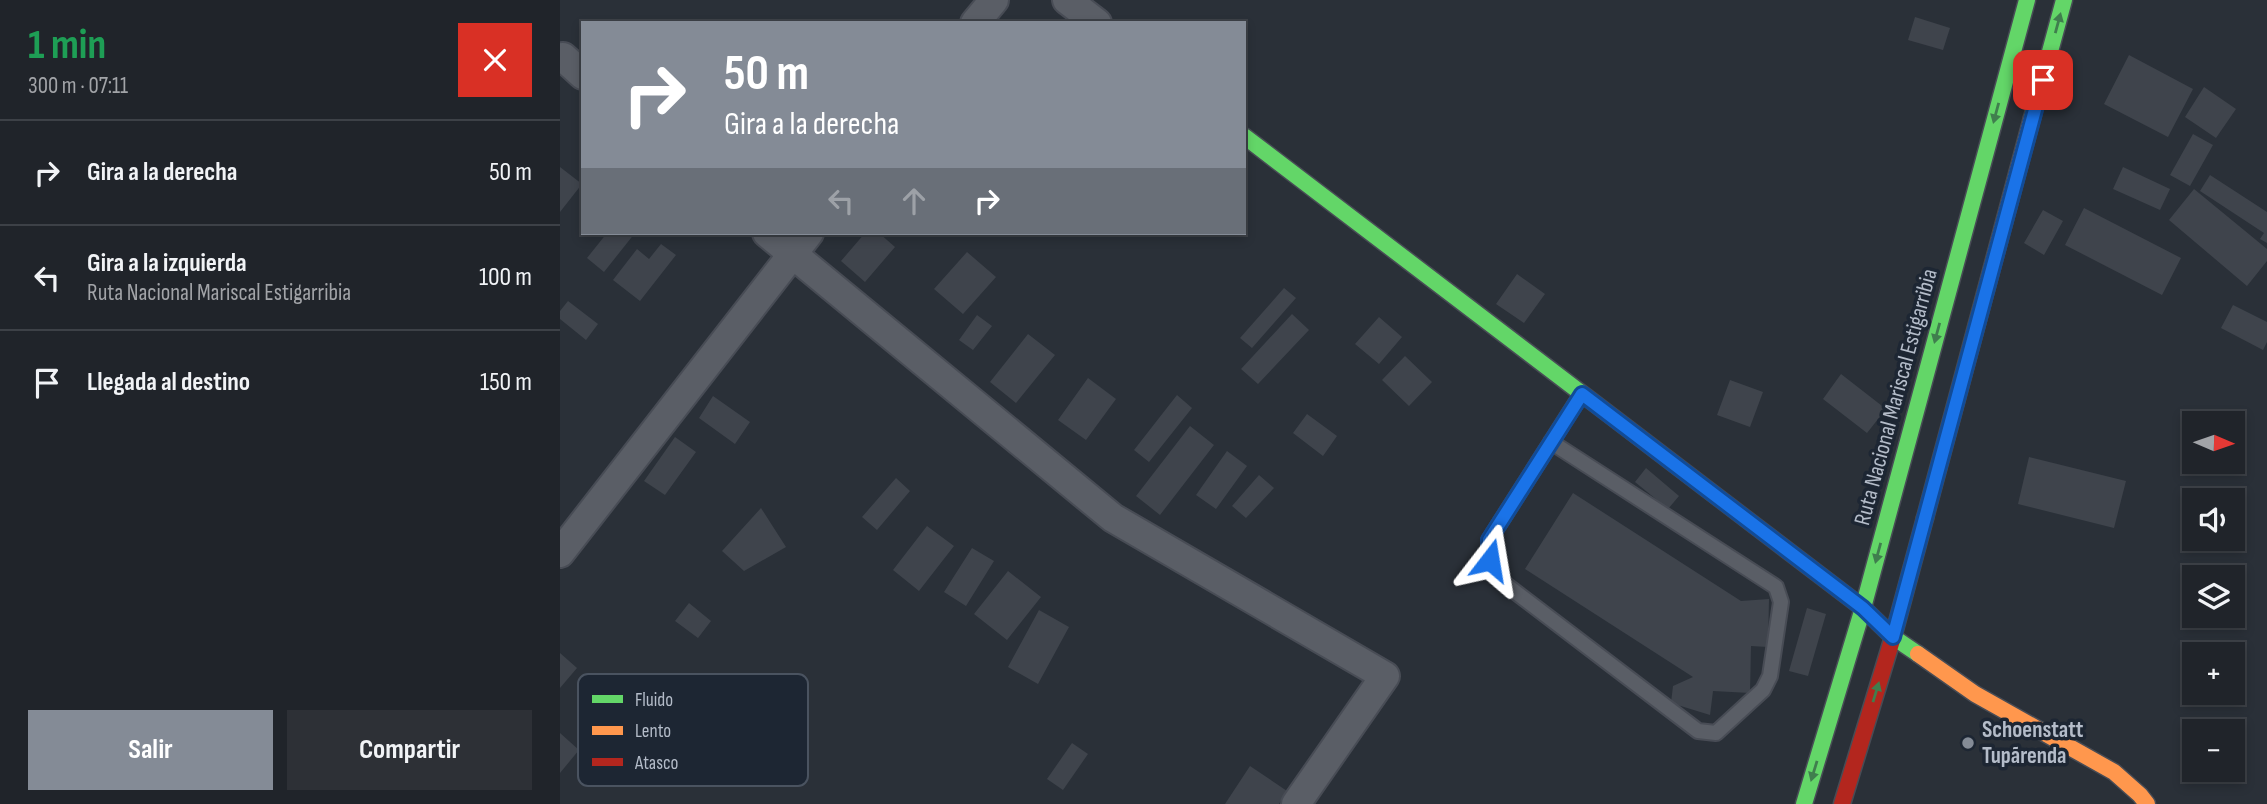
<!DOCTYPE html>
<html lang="es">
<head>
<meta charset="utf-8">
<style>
	body { margin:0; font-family:"Sofia Sans Condensed",sans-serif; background:#2d3036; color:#f1f3f6; height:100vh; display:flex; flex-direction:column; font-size:26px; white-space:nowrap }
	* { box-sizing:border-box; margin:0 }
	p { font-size:23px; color:#a2a4a8 }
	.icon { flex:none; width:38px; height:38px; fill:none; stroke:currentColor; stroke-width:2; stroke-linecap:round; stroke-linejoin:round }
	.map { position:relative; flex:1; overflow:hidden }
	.sheet { display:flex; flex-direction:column; background:#20242a; width:560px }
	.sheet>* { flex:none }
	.top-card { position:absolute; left:21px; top:21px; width:665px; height:214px; border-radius:0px; box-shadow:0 4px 10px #0003,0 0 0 2px #3d4147; background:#848b96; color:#fff; overflow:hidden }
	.needle { width:46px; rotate:92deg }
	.fabs { position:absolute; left:1622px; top:411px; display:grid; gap:14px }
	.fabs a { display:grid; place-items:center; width:63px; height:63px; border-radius:0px; background:#20242a; box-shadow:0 4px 10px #0003,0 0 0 2px #3d4147; font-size:35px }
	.pin { position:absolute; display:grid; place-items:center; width:60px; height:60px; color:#fff; margin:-30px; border-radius:14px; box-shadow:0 4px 10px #0006 }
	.me { position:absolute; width:77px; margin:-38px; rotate:14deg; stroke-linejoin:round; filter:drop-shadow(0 0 5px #0008) }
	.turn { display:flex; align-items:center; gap:24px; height:147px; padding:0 28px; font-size:32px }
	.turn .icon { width:91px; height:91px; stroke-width:2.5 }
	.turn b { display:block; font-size:49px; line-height:60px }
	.lanes { display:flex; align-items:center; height:66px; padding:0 28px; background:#0003; justify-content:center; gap:35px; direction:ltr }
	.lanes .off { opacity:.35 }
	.round { display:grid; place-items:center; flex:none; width:74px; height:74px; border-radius:0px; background:#2d3036 }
	.headline { display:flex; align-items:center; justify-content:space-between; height:119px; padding:0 28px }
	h1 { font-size:42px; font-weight:700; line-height:52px; color:#1e9e55 }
	.button { display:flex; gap:14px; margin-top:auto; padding:14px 28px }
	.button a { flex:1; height:80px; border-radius:0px; background:#848b96; color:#fff; font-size:28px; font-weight:700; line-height:80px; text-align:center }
	.button a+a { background:#2d3036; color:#f1f3f6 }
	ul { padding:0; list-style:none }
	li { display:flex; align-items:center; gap:21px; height:105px; padding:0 28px; border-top:2px solid #3d4147 }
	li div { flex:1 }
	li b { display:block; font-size:26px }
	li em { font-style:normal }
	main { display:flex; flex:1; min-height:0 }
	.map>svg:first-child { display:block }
</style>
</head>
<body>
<main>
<section class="sheet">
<div class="headline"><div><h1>1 min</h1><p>300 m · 07:11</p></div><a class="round" style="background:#d93025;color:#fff"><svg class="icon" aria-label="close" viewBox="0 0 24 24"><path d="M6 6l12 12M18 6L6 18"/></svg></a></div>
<ul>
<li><svg class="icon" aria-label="right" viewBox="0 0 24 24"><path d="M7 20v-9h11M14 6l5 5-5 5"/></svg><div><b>Gira a la derecha</b></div><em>50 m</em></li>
<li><svg class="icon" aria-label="left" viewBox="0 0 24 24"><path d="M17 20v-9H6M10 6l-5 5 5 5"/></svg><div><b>Gira a la izquierda</b><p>Ruta Nacional Mariscal Estigarribia</p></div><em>100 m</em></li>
<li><svg class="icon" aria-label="arrive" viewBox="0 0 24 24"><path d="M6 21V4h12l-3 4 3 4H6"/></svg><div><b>Llegada al destino</b></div><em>150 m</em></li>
</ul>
<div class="button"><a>Salir</a><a>Compartir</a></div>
</section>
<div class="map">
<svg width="1707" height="804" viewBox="0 0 1707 804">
	<rect width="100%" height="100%" fill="#2a3038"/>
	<path fill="#3f444c" d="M1355,17L1390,28L1383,50L1348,40Z
		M1569,55L1633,89L1608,137L1544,104Z
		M1644,87L1676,109L1656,138L1625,117Z
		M1633,134L1653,145L1630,186L1610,175Z
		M0,167L22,184L0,212Z
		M1563,167L1610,189L1600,210L1553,189Z
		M1650,175L1707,212V243L1700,239L1704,233L1640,191Z
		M1634,189L1707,249V261L1687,286L1609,220Z
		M1524,208L1621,258L1602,295L1505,245Z
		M1483,210L1503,221L1484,255L1464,243Z
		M47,233H75L44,272L27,258Z
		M305,233H319L335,247L305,282L281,261Z
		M101,244L116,255L80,301L53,280L77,249L89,259Z
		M407,252L436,277L403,314L374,289Z
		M957,274L985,294L964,323L936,304Z
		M724,288L736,298L692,348L680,338Z
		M8,301L38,324L26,340L0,319V311Z
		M1673,305L1707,322V342L1703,350L1661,328Z
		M732,314L749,330L698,384L681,369Z
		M417,315L432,326L413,350L399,340Z
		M819,317L842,337L819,364L795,344Z
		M468,334L495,355L456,403L430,382Z
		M845,356L872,382L849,406L822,380Z
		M1281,374L1326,409L1307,433L1263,399Z
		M528,378L556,399L526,440L498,420Z
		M1170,380L1203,392L1190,427L1157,415Z
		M617,395L632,408L589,462L574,450Z
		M153,396L190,422L175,444L139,418Z
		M747,414L777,436L763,456L733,433Z
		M630,426L654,445L600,515L576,496Z
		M115,437L136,452L105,495L84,481Z
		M667,451L687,466L656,509L636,495Z
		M1469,457L1566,481L1554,528L1458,504Z
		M1086,468L1119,496L1108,509L1075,482Z
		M699,475L714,488L686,518L672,506Z
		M336,478L350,491L317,530L302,517Z
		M1013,493L1181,601L1209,599L1208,647L1191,646L1190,693L1153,691L1150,715L1111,703L1113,686L1133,677L965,569Z
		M201,508L226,547L184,571L162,551Z
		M367,526L394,546L359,591L333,570Z
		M412,548L434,561L406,606L384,592Z
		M448,571L481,597L447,640L414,614Z
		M129,603L151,621L138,638L115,621Z
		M1247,608L1266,614L1248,676L1229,671Z
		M479,610L509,627L478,684L448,667Z
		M0,653L17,668L0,688Z
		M0,733L19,750L0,773Z
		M512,743L528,754L503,790L487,779Z
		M690,766L727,791L719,804H665Z"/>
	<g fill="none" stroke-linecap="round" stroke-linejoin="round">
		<defs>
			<path id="lane" d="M991,442L1216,587L1221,602L1210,676L1203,690L1156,733L1138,731L941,581L930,560L929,540L1021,395"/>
			<path id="street" d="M507,0L537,23
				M415,23L434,0
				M3,57L23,75
				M207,233L553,518L825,676L736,804
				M0,553L249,233"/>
			<path id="fast" d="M1472,118L1504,0
				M684,136L1303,608L1333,637L1358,654
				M1244,804L1303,608L1467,0"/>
			<path id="slow" d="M1365,518L1472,118
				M1358,654L1415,694L1554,772L1580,795L1587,804"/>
			<path id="jam" d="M1282,804L1333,637L1365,518"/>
		</defs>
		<use href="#lane" stroke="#484c55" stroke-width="18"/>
		<use href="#street" stroke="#484c55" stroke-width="32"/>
		<use href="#fast" stroke="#484c55" stroke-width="19"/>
		<use href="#slow" stroke="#484c55" stroke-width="19"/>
		<use href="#jam" stroke="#484c55" stroke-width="19"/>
		<use href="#lane" stroke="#5a5e66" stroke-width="14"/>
		<use href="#street" stroke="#5a5e66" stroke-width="28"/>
		<use href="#fast" stroke="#63d668" stroke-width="16"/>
		<use href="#slow" stroke="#ff974d" stroke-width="16"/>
		<use href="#jam" stroke="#b3261e" stroke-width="16"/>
	</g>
	<defs><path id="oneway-solid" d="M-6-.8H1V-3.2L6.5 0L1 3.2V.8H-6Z" transform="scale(1.75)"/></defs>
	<g fill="#407e4e">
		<use href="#oneway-solid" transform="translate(1498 23) rotate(-75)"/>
		<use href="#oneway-solid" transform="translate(1436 113) rotate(105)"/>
		<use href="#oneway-solid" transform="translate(1377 333) rotate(105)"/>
		<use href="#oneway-solid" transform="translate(1318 553) rotate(105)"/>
		<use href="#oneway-solid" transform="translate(1316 692) rotate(-73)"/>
		<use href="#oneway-solid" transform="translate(1254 771) rotate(107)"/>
	</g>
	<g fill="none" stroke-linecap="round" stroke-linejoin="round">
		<defs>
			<path id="route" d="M930,560L929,540L1022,394L1303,608L1333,637L1483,80"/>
		</defs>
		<use href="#route" stroke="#114b97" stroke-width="18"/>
		<use href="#route" stroke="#1a73e8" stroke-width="12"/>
	</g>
	<circle fill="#848b96" stroke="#1d2633" stroke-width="2.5" cx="1408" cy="743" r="7"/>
	<g text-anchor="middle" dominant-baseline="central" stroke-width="7" stroke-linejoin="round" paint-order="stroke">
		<g font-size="23" fill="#b4bcc9" stroke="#1d2633">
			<text transform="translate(1336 397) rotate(-75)">Ruta Nacional Mariscal Estigarribia</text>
		</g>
		<g font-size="23" font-weight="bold" fill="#b4bcc9" stroke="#1d2633" text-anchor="start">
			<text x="1422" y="730">Schoenstatt<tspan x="1422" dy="26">Tupãrenda</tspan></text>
		</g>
	</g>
	<rect x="18" y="674" width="230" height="112" rx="10" fill="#1d2633" stroke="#4a5360" stroke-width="2"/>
	<rect x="32" y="695" width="31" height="8" fill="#63d668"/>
	<rect x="32" y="726" width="31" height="9" fill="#ff974d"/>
	<rect x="32" y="758" width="31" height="8" fill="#b3261e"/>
	<g font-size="19" fill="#b4bcc9">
		<text x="75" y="706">Fluido</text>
		<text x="75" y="737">Lento</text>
		<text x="75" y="769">Atasco</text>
	</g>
</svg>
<div class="fabs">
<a><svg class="needle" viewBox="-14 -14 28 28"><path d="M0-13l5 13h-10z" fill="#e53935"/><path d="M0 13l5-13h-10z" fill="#a2a4a8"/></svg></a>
<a><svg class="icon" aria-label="sound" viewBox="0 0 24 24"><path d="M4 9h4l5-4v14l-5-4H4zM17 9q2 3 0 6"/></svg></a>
<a><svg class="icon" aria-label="layers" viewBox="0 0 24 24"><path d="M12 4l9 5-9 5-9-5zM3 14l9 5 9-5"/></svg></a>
<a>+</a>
<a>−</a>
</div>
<div class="pin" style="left:1483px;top:80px;background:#d93025"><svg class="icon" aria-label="arrive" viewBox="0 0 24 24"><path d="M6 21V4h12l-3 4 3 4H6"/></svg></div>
<svg class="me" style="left:930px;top:560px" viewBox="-20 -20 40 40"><path d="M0-17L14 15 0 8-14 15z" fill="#1a73e8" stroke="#fff" stroke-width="4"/></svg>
<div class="top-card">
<div class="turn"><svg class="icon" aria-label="right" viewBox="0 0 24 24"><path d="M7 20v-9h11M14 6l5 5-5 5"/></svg><div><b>50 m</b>Gira a la derecha</div></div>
<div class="lanes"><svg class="icon off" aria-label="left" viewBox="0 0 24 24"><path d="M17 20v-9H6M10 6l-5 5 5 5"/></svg><svg class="icon off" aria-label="ahead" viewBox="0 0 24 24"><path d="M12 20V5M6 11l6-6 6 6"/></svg><svg class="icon" aria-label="right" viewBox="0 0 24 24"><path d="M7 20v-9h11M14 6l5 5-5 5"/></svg></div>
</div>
</div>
</main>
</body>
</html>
